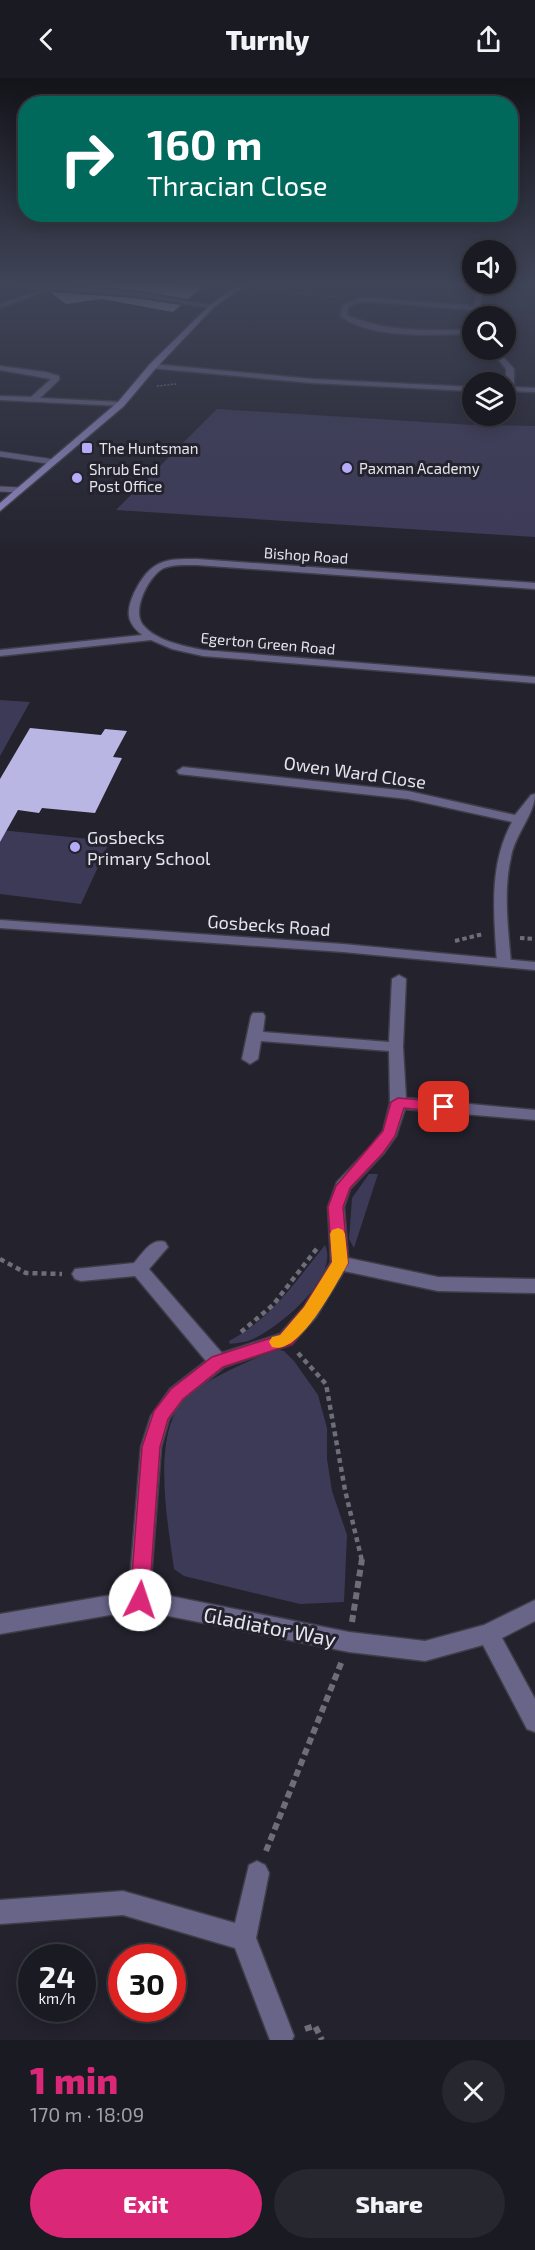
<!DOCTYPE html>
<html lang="en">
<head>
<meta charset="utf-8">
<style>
	body { margin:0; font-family:"Exo 2",sans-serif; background:#27272f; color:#f1f3f6; height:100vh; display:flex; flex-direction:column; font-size:22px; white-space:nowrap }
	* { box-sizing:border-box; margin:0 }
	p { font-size:20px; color:#9fa1a5 }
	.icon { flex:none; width:33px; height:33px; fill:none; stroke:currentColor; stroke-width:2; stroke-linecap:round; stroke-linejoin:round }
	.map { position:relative; height:1962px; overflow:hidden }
	.panel { display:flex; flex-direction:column; background:#1a1a22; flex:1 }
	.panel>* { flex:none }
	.top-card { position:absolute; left:18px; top:18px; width:500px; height:126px; border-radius:24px; box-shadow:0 3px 15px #0003,0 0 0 2px #383840; background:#00695c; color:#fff; overflow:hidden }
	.controls { position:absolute; left:462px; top:162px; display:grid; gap:12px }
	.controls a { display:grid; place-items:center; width:54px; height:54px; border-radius:50%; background:#1a1a22; box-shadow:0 3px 15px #0003,0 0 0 2px #383840; font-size:30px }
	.speed { position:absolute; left:18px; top:1866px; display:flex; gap:12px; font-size:30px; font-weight:700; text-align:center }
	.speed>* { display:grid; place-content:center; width:78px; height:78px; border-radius:50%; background:#1a1a22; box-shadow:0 3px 15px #0003,0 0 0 2px #383840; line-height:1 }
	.speed small { font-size:15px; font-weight:400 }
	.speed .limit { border:9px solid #d22; background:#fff; color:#111 }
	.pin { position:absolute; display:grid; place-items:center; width:51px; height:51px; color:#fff; margin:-26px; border-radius:12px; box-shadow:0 3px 9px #0006 }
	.me { position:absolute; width:66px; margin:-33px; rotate:4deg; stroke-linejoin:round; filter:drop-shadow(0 0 4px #0008) }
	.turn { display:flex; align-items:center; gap:21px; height:126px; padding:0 30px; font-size:27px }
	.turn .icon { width:78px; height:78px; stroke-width:2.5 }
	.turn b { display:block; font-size:42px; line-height:51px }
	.round { display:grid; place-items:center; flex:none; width:63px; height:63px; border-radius:32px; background:#27272f }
	.overview { display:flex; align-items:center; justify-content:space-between; height:102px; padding:0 30px }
	h1 { font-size:36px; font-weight:800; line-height:45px; color:#db2777 }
	.button { display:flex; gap:12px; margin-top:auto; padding:12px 30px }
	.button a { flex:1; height:69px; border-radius:36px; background:#db2777; color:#fff; font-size:24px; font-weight:800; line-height:69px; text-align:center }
	.button a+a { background:#27272f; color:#f1f3f6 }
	header { display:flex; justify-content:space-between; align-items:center; height:78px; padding:0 30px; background:#1a1a22; font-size:27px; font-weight:800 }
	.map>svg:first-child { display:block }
</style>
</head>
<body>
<header><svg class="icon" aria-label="back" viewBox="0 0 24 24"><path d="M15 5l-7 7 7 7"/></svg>Turnly<svg class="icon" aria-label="share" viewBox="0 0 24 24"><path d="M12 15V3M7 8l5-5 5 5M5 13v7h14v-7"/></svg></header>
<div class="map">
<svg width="535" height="1962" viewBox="0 0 535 1962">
	<rect width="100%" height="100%" fill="#23222d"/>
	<path fill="#3d3a58" d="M217,331L472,347L535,348V459L116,432Z
		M0,622L30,624L0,678Z
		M0,752L110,763L81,826L0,816Z
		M369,1096H378L354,1170L349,1161L352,1120Z
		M325,1167C340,1200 279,1249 253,1261C247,1264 238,1265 230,1266L229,1263C271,1241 296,1203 325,1167Z
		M275,1271L284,1273L294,1283L318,1317L327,1350V1381L332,1413L347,1457L344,1524L300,1526L184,1498L174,1491C168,1445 149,1350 189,1317C213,1297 247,1285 275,1271Z"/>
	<path fill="#b9b6e4" d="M38,204H141L202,209L188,221L134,212Z
		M50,214L134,220L181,227L173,234L102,221L66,226Z
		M30,650L101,657L105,651L127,653L113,679L122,680L95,735L42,730L39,735L18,732L0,764V701Z"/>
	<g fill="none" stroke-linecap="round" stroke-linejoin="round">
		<defs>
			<path id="service" d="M0,376L54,384
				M0,411L21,412"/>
			<path id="minor" d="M0,204L134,214L215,228L212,230L134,218L52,211L0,230V226L44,211L0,207Z
				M478,206H484L479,238H473L474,232L372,224L357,225L348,229L347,237C387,255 429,252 472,252V256C433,256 373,262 340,238L343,227L362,219L474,228Z
				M491,272H497L514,291V309L535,310V314L506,313V291Z
				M153,286L312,301L472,309V313L312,305L150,290V286Z
				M0,288L45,294L59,298V302L40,320L121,324L125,326L121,328L0,322V318L31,319L51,301L0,292Z
				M197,481L535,505V511L197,487C187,487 174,486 164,490C149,497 131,533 143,547C156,563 184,568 203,572L535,599V605L203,578L172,571L151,562L0,578V572L142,557C136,552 130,546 129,538C127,523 142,496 155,488C166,480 184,481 197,481Z
				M183,689L408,713L515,737L531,717L535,716C535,736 515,756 511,779C503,814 508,850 511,885L504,889L497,885C494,837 488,788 512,744L408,721L179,696L177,693Z
				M399,897L406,901L403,969L406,1020L535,1032V1042L405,1031L396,1058L384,1075L350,1111L344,1129L348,1180L438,1199L535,1201V1215L438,1213L344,1193L316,1239L292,1266L224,1289L184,1321L169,1341L161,1369L150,1514L349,1554L425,1563L484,1547L535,1522V1543L502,1560L535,1621V1654L527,1651L483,1567L425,1583L349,1574L139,1532L0,1556V1536L129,1514L141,1369L151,1338L170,1311L206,1283L135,1198L81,1203L75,1201L72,1196L75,1191L134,1185C143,1175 151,1160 165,1164L168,1169L149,1191L222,1275L280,1256L304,1229L331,1184L328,1129L337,1104L372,1067L383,1053L390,1025L389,973L261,963L258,981L250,986L242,981L251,938L253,935H263L265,938L263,954L389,964L392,901Z
				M257,1783L265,1787L269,1795L256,1860L294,1958L292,1962H270L235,1870L123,1837L0,1846V1822L123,1813L235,1845L249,1787Z"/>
			<path id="tertiary" d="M0,842L343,866L535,884V892L343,874L0,850Z"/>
			<path id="secondary" d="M243,204H250L214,229L156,290L124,328L0,433V425L118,324L150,286L210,227Z"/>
		</defs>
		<use href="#service" stroke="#3e3d48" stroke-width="7"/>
		<use href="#minor" stroke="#3e3d48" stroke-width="3"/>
		<use href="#tertiary" stroke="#3e3d48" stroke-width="3"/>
		<use href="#secondary" stroke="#3e3d48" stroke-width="3"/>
		<path stroke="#6e6e78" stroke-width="1.5" stroke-dasharray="2 1.5" stroke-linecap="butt" d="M258,211L337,219
			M157,308L176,306"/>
		<path stroke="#6e6e78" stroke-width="4" stroke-dasharray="4.5 3" stroke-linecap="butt" d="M520,860L535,861
			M455,863L483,856"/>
		<path stroke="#6e6e78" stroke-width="4.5" stroke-dasharray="5 4" stroke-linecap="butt" d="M0,1181L26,1195L62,1196
			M241,1254L273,1227L318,1169
			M298,1275L326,1306L345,1412L362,1483"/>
		<path stroke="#6e6e78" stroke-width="6" stroke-dasharray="7 4.5" stroke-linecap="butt" d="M352,1544L362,1481
			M266,1773L342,1583
			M305,1951L315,1948L322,1962"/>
		<use href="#service" stroke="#686589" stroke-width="5"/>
		<use href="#minor" fill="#686589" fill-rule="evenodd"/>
		<use href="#tertiary" fill="#686589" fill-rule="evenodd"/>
		<use href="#secondary" fill="#908ac4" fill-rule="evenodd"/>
	</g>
	<linearGradient id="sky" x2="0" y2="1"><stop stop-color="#131319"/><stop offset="0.43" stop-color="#3f4457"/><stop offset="1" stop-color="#3f4457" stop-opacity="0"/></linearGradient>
	<rect width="535" height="479" fill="url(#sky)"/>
	<path fill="#db2777" stroke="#8e194d" stroke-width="1.5" d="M398,1020L444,1024L451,1029L444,1034L404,1030L395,1058L383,1075L350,1110L343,1129L348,1185L315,1238L292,1266L223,1289L183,1321L168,1341L160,1369L149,1522L146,1528L140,1531L133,1528L130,1522L142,1369L154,1333L171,1311L212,1279L280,1257L304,1229L332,1184L328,1129L336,1108L383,1053L391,1024Z"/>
	<path fill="#f59e0b" d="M338,1150L343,1152L345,1156L348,1185L346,1189C334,1209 299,1278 272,1269L269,1264L272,1259L280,1257L304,1229L332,1184L330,1156L332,1152Z"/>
	<g fill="#b4acf9" stroke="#23222d" stroke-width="2">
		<rect x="81" y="364" width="12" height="12" rx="3"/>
		<circle cx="347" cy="390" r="6"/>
		<circle cx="77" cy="400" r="6"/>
		<circle cx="75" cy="769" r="6"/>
	</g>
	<g text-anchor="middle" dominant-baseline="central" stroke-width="6" stroke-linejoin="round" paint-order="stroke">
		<g font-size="15" fill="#e4e4ec" stroke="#23222d" text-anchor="start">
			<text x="99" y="370">The Huntsman</text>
			<text x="359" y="390">Paxman Academy</text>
			<text x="89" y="391">Shrub End<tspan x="89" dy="17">Post Office</tspan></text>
		</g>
		<g font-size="15" fill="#e4e4ec" stroke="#23222d">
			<text transform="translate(306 477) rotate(4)">Bishop Road</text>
			<text transform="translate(268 565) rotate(5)">Egerton Green Road</text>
		</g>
		<g font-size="18" fill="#e4e4ec" stroke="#23222d">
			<text transform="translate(355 694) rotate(8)">Owen Ward Close</text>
			<text transform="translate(269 847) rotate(4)">Gosbecks Road</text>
		</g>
		<g font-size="18" fill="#e4e4ec" stroke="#23222d" text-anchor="start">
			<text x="87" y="759">Gosbecks<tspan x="87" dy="21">Primary School</tspan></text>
		</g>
		<g font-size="21" fill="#e4e4ec" stroke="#23222d">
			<text transform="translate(270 1548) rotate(11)">Gladiator Way</text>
		</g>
	</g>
</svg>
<div class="controls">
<a><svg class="icon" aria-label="sound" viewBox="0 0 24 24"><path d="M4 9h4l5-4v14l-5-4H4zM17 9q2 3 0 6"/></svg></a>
<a><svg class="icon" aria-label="search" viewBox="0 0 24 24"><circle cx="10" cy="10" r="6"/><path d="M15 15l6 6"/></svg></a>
<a><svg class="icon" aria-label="layers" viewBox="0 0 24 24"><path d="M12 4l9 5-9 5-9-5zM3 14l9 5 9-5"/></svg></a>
</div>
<div class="speed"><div>24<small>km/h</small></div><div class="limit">30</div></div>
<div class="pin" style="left:444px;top:1029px;background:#d93025"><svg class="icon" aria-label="arrive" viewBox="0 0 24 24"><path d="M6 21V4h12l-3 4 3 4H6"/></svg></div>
<svg class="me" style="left:140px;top:1522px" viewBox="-20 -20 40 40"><circle r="19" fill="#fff"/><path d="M0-13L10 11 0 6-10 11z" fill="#db2777"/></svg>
<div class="top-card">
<div class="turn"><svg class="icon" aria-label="right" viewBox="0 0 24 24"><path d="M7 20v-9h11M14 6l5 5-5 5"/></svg><div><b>160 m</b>Thracian Close</div></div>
</div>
</div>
<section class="panel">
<div class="overview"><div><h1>1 min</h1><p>170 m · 18:09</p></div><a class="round"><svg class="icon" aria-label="close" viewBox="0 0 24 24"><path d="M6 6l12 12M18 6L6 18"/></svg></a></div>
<div class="button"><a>Exit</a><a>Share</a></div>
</section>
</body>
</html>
